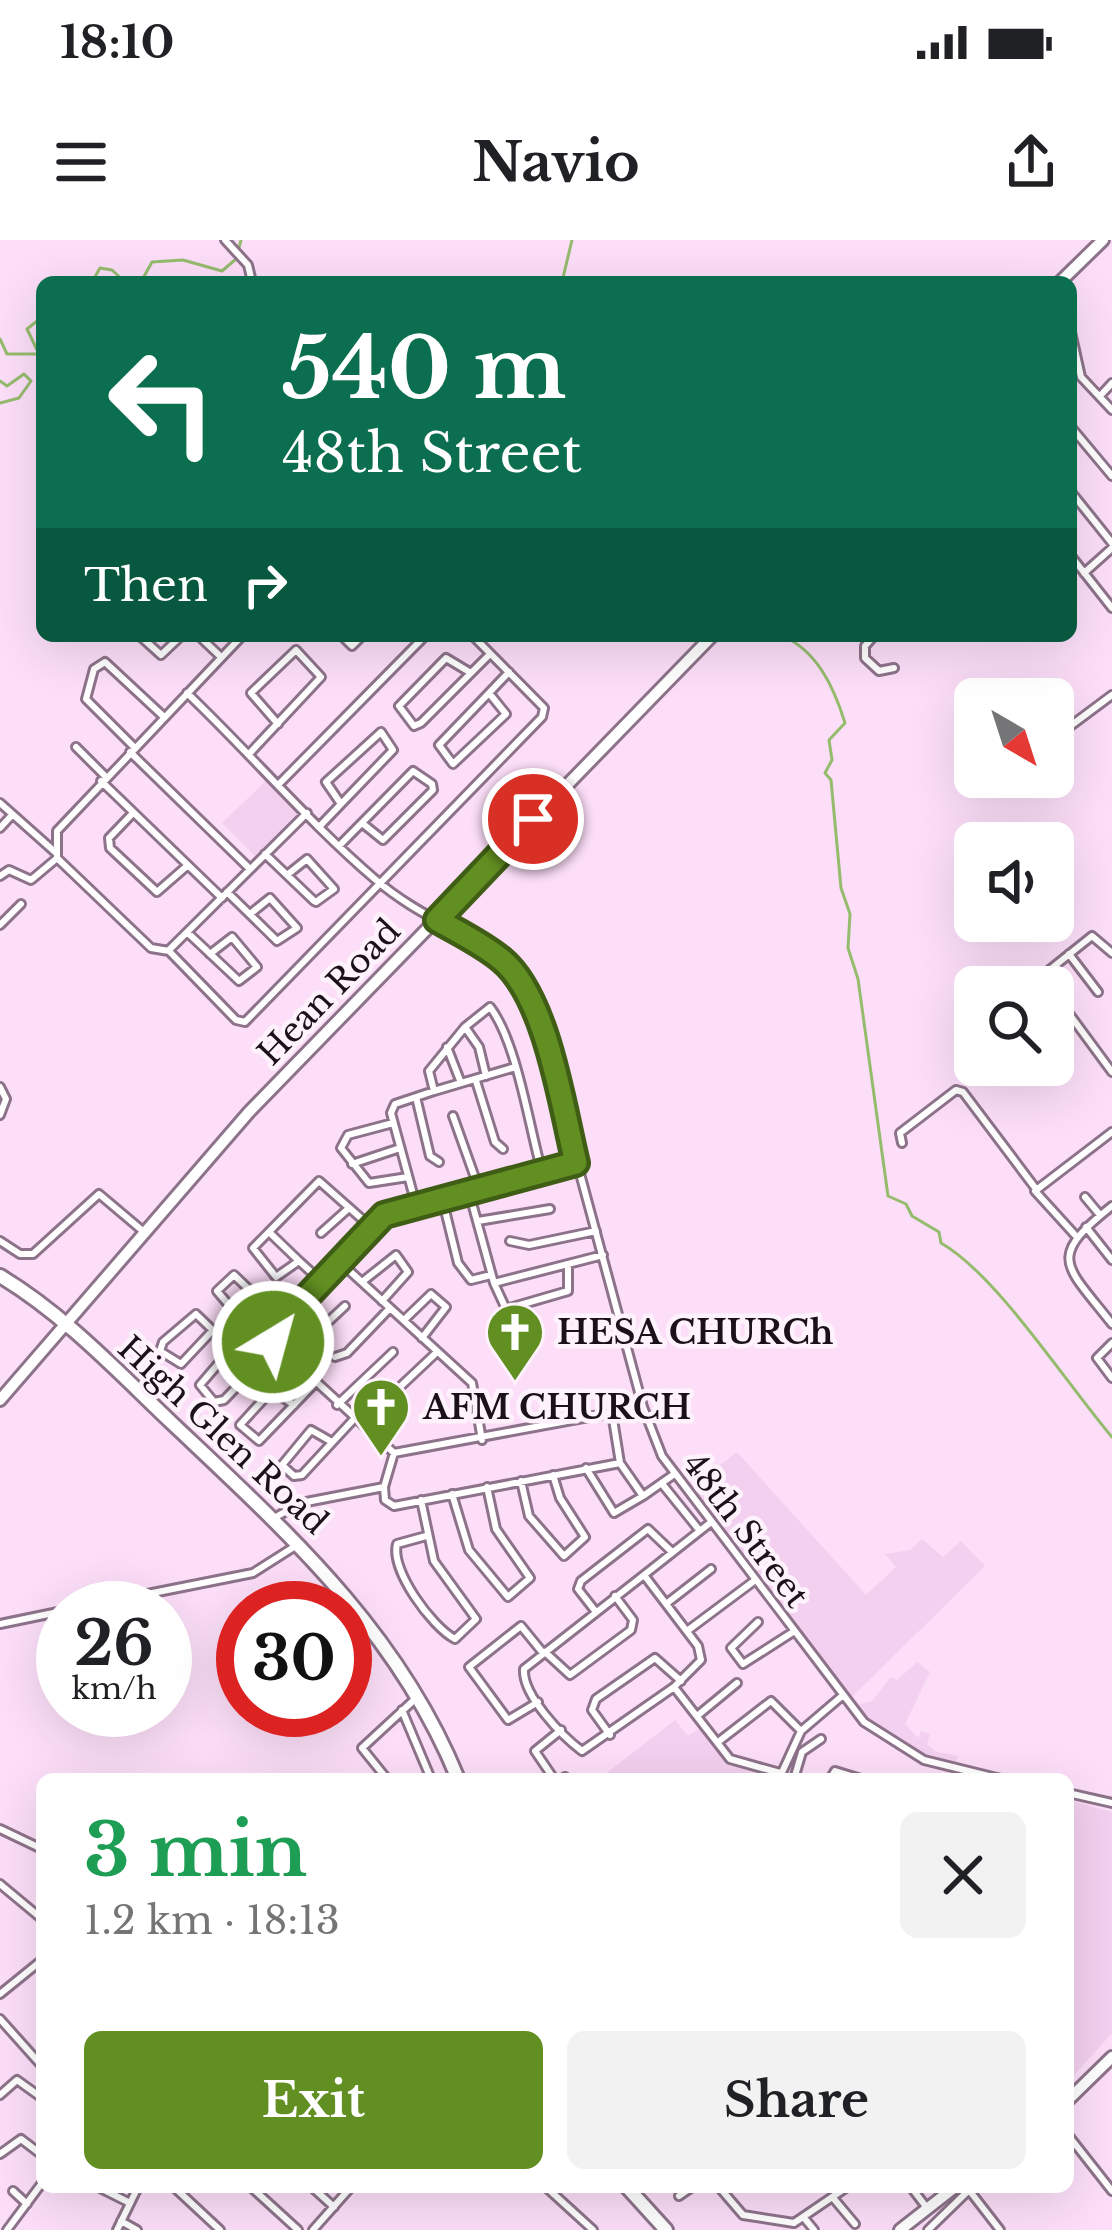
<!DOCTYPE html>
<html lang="en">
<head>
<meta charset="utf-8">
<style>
	body { margin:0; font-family:"Libre Baskerville",serif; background:#f2f2f2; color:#202124; height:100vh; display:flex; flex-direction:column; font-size:45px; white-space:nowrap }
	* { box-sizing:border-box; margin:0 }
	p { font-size:39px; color:#757577 }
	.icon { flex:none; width:66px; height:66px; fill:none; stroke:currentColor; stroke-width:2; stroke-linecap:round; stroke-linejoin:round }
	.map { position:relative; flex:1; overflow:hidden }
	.sheet { position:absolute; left:36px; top:1533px; width:1038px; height:420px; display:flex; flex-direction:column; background:#fff; border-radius:18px; box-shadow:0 12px 48px #0002 }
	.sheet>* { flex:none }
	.top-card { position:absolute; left:36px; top:36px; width:1041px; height:366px; border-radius:18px; box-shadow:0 12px 48px #0002; background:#0b6e4f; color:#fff; overflow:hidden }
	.needle { width:78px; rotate:141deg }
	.controls { position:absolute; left:954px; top:438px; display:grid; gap:24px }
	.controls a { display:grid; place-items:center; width:120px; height:120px; border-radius:18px; background:#fff; box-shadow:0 12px 48px #0002; font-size:60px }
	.speed { position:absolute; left:36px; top:1341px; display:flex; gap:24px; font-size:60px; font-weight:700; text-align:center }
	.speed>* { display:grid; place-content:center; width:156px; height:156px; border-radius:50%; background:#fff; box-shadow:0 12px 48px #0002; line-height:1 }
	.speed small { font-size:30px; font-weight:400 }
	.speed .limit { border:18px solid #d22; background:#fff; color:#111 }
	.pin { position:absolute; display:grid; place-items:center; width:102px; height:102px; color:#fff; margin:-51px; border:6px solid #fff; border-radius:50%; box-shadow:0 3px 12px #0007 }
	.me { position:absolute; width:132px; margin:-66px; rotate:37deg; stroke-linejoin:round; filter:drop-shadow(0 0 9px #0008) }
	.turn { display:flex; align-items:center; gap:42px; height:252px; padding:0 48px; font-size:54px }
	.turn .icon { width:156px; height:156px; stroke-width:2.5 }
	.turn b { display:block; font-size:84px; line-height:102px }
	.then { display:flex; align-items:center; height:114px; padding:0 48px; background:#0003; gap:24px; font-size:45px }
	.round { display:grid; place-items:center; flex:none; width:126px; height:126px; border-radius:18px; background:#f2f2f2 }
	.overview { display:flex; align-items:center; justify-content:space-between; height:204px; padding:0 48px }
	h1 { font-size:72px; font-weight:800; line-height:90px; color:#1e9e55 }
	.cta { display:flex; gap:24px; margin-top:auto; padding:24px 48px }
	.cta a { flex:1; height:138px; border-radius:18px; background:#628f21; color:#fff; font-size:48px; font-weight:800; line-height:138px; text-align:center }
	.cta a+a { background:#f2f2f2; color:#202124 }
	.status { display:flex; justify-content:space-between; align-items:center; height:84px; padding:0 60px; background:#fff; direction:ltr }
	.status svg { height:33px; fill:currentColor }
	header { display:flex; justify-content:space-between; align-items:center; height:156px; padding:0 48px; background:#fff; font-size:54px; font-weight:800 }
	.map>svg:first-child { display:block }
</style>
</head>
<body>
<div class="status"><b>18:10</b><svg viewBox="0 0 49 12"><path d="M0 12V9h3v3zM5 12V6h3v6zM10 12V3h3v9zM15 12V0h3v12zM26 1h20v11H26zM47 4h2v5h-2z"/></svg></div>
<header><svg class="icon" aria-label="menu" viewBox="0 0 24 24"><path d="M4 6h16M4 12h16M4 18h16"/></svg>Navio<svg class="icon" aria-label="share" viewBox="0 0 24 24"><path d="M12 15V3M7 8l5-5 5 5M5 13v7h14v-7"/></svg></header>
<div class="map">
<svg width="1112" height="1990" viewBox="0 0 1112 1990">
	<rect width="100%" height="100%" fill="#fcdef8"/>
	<path fill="#f3d0ef" d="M266,541L299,574L257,618L222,583Z
		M737,1212L866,1355L896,1327L885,1314L910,1310L922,1299L943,1317L961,1301L985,1326L852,1457L857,1465L872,1461L891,1437L897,1440L917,1422L930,1432L905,1484L918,1498L921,1491L930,1494L927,1504L936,1512L958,1516L955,1525L989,1530L988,1536L907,1513L862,1479L687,1250Z
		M675,1480L688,1496L700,1488L723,1519L777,1530L775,1539H599Z
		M1068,1560L1112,1572V1793L1068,1842Z"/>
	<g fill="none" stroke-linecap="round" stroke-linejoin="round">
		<path stroke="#95bb6d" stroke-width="3" d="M92,42L100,28L112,30L125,42
			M141,42L152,22L183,20L222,31L236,19L241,0
			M562,42L572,0
			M0,99L7,114H39L27,89L42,77
			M0,141L7,146L24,134L31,141L19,158L0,163
			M783,396C816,411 833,444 845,483L829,500L832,520L825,533L831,540L841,648L850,674L848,708L858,739L888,956L906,964L912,976L939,992L941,1003C997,1035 1066,1143 1112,1197"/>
		<defs>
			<path id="street" d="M225,0L248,25L252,42
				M1071,92L1081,137L1112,170
				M1100,156L1112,143
				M1071,187L1112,236
				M1071,252L1112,303
				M1071,316L1112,368
				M1084,333L1112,308
				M140,396L161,415L181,396
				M199,396L221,417
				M342,396L352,406L362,396
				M874,396L865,406V418L879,431L894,428
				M471,433L446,418L399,466L414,486L421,483L490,414
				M187,453C251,514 309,583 376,640C444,698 507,693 541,789L643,1167L662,1216L864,1482L924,1520L1001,1539
				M489,453L506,474L453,524L439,505Z
				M489,453L509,432
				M381,492L393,510L341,564L326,542Z
				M1053,499L1112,455
				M76,507L106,537
				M134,507L86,459L94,429L105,422L163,476
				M130,512L250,629
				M249,514L321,437L296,410L251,453L278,484
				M101,541L222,658
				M998,543L1005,537
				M279,544L425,396
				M0,563L55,612
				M133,573L109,598L110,608L157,652L188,625
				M320,586L341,564
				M0,588L12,575
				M339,606L413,531L432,544L433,550L383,600L362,583
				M265,614L314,661L316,662L334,649L307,619L287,635
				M0,636L9,630L31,640L56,619
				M227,652L277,701L297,688L270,658L250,674
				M0,685L21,664
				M188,693L239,741L257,727L232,697L210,714
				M169,710L307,573
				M169,711L236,780L245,782L542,477L544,468L473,396
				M169,711L151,708L57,618V591L242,396
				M1069,714L1098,752
				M1050,747L1042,736L1092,696L1112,713
				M1053,752L1112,832
				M465,787L479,807L486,836
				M447,807L461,843
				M512,828L434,851L429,831L465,787L490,767C517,802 529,887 542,932
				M476,841L495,902L503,909
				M0,847L6,859L0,875
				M434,851L416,857L430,916L439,922
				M453,876L479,949
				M393,883L348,895L341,908L369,943L408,937
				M902,903L900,893L956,850L963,852L1036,949
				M576,923L384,975L283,1082L273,1102L394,1213L643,1167
				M352,924L400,908
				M469,952L494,1043L603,1015
				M1085,957L1100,975
				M442,958L458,1023L471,1040L491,1035
				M416,965L391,873L395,864L416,857
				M1112,966C1046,1018 1065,1024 1112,1084
				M478,981L550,969
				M1086,987L1112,1020
				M269,992L299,1021
				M321,993L349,968
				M1075,995L1035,951L1112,892
				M0,1001L20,1014H33L99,954L144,992
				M510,1001L529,1005L596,991
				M341,1023L472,1143L482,1200
				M321,1041L299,1021L276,1037L253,1008L319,941L371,987
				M362,1042L396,1015L408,1032L382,1061
				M494,1043L506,1069L568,1051V1024
				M261,1061L239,1077L217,1051L234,1035L283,1082
				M404,1080L431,1054L446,1067L422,1098
				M213,1090L181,1124L160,1111L163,1102L196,1074L197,1075L253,1129
				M1112,1103L1097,1118L1112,1138
				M231,1109L200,1145L214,1162L224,1160L275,1107
				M335,1117L347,1113L390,1068
				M288,1119L345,1066
				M384,1162L437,1112
				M294,1165L272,1150L240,1185L259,1201L314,1144
				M337,1165L393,1112
				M612,1173L620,1223L643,1256L673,1235
				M332,1202L311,1190L282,1225L294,1236L302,1235L353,1180
				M586,1228L614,1273L643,1256
				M521,1241L529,1276L564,1316L585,1297L560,1258L553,1235
				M663,1245L700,1291
				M384,1247L385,1260L394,1266L620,1223
				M452,1254L469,1310L508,1357L530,1338L496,1289L487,1247
				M421,1260L434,1321L476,1379L455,1399C432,1387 390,1330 397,1304L426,1296
				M274,1278L301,1263L384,1247L394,1213
				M644,1335L698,1406L701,1420L674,1447L582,1511C562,1496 522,1455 524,1429Z
				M644,1335L710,1283
				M666,1364L711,1329
				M77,1368L253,1333L297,1305
				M596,1372L578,1349L581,1341L648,1289L672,1312
				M758,1382L731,1408L743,1424L793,1392
				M0,1384L63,1371
				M687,1391L754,1341
				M545,1412L570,1435L631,1390L633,1380L615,1356
				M674,1447L730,1519L780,1533
				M538,1462L508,1480L469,1427L521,1386L543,1413
				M402,1470L431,1539
				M697,1476L737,1443
				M610,1495L592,1470L596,1459L655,1418L681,1441
				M718,1502L771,1461L801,1491
				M387,1539L362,1508L414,1460
				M554,1539L535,1511L561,1490
				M562,1539L565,1537
				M779,1539L801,1491L842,1456
				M794,1539L802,1512L821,1499
				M830,1539L835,1531L861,1539
				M1068,1553L1112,1563
				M0,1589L42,1609
				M0,1644L42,1679
				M0,1754L42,1720
				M0,1779L42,1826
				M0,1855L17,1840L42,1858
				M1068,1895L1112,1951
				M0,1914L21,1899L42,1915
				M174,1947L220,1990
				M251,1947L298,1990
				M312,1947L334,1967
				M546,1947L593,1990
				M719,1947L743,1975L794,1983L847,1947
				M911,1947L927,1968
				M100,1948L130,1963
				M969,1950L1000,1990
				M13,1951L27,1964
				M679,1956L692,1947
				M834,1959L855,1984
				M805,1979L814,1990
				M121,1981L137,1990
				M7,1990L42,1943
				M117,1990L138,1947
				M313,1990L351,1947
				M928,1990L969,1950"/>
			<path id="secondary" d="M1060,42L1103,0
				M0,1160L249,872L712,396
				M1068,1860L1112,1817
				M900,1990L955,1947"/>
			<path id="primary" d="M0,1036C65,1075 119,1133 174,1185C287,1292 398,1391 458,1539
				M627,1947L666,1990"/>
		</defs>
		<use href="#street" stroke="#8d738a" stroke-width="12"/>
		<use href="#secondary" stroke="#8d738a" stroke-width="16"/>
		<use href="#primary" stroke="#8d738a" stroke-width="18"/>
		<use href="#street" stroke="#fff" stroke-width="6"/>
		<use href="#secondary" stroke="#fff" stroke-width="10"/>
		<use href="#primary" stroke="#fff" stroke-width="12"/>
	</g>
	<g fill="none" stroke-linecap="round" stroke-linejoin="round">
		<defs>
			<path id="route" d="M273,1102L283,1082L384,975L576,923C562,866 547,758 502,720C483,704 458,692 437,680L533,579"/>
		</defs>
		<use href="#route" stroke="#405d15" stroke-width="30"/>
		<use href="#route" stroke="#628f21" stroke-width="21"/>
	</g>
	<defs>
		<symbol id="church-pin" viewBox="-11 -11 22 30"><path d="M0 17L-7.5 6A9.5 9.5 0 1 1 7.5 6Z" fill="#628f21" stroke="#fef2fc"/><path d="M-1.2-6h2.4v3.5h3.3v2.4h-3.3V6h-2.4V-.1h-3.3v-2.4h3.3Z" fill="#fff"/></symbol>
	</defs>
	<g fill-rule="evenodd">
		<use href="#church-pin" x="482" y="1059" width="66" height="90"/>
		<use href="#church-pin" x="348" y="1134" width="66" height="90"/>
	</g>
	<g text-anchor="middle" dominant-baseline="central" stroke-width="9" stroke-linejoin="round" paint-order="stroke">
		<g font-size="33" fill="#1b111a" stroke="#fef2fc">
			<text transform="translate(329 752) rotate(-46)">Hean Road</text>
			<text transform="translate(223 1195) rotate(43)">High Glen Road</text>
			<text transform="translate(746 1290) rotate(53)">48th Street</text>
		</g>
		<g font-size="33" font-weight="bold" fill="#1b111a" stroke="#fef2fc" text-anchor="start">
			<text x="557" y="1092">HESA CHURCh</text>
			<text x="423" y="1167">AFM CHURCH</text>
		</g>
	</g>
</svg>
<div class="controls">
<a><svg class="needle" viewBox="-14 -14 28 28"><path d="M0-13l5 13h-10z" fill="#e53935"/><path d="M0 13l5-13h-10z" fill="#757577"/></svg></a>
<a><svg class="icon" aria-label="sound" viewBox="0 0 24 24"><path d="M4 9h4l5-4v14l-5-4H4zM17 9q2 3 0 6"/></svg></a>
<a><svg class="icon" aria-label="search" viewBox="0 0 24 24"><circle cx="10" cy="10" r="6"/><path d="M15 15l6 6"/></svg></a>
</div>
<div class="speed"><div>26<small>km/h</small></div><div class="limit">30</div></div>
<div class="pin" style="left:533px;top:579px;background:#d93025"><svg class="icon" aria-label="arrive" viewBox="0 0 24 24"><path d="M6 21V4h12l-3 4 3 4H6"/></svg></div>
<svg class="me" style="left:273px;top:1102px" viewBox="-20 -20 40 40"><circle r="17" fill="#628f21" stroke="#fff" stroke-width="3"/><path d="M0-11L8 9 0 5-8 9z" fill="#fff"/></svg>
<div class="top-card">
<div class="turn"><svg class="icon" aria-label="left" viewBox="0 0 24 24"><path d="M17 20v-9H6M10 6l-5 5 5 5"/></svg><div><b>540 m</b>48th Street</div></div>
<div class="then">Then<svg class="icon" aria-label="right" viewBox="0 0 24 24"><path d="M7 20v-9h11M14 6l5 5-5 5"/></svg></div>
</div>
<section class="sheet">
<div class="overview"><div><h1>3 min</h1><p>1.2 km · 18:13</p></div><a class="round"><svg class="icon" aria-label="close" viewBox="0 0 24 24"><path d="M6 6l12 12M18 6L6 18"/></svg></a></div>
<div class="cta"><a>Exit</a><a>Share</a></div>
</section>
</div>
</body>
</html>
